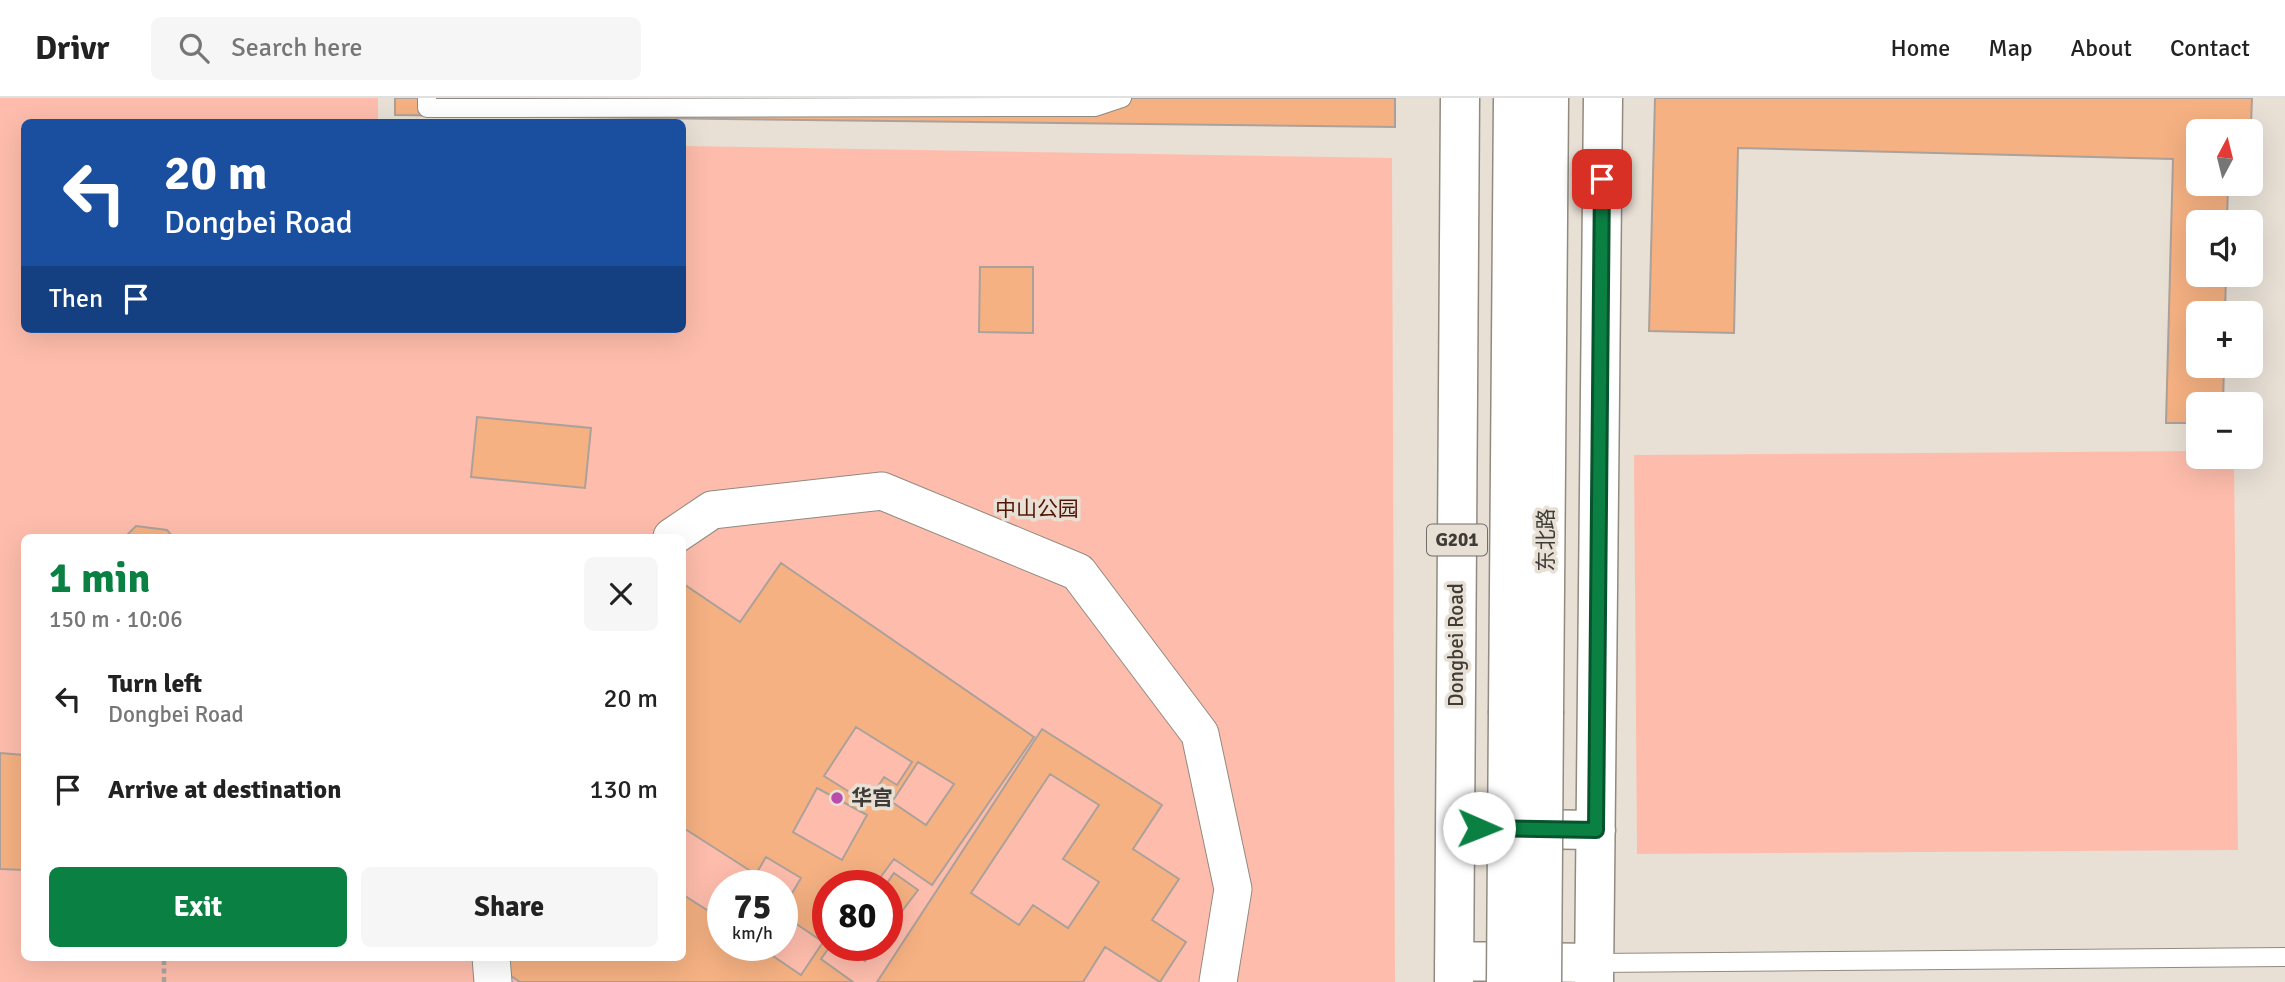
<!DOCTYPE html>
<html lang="en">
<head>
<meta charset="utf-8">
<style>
	body { margin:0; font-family:Signika,"Noto Sans SC",sans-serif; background:#f6f6f6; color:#222; height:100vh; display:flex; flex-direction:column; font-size:26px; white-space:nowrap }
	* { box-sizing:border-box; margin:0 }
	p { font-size:23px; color:#767676 }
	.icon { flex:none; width:38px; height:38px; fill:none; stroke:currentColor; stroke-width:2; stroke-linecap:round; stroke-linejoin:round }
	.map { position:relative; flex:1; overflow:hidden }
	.panel { position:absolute; left:21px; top:436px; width:665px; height:427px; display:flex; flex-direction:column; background:#fff; border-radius:10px; box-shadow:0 7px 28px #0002 }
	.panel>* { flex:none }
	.hud { position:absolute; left:21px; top:21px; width:665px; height:214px; border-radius:10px; box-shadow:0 7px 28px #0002; background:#1a4fa0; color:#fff; overflow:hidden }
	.needle { width:46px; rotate:7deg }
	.fabs { position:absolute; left:2186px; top:21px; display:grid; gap:14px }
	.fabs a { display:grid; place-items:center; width:77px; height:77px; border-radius:10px; background:#fff; box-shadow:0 7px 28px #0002; font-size:35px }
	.speed { position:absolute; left:707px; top:772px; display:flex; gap:14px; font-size:35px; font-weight:700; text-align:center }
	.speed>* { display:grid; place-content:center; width:91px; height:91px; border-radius:50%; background:#fff; box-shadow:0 7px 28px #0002; line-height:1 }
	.speed small { font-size:18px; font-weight:400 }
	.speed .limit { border:10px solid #d22; background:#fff; color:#111 }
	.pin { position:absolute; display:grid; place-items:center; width:60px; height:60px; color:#fff; margin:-30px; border-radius:14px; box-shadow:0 4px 10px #0006 }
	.me { position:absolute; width:77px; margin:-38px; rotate:91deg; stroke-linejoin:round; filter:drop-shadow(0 0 5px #0008) }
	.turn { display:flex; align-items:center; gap:24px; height:147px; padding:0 28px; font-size:32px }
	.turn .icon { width:91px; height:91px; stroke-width:2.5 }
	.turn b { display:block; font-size:49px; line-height:60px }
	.then { display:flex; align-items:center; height:66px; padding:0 28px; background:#0003; gap:14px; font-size:26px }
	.round { display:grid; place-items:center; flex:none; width:74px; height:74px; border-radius:10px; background:#f6f6f6 }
	.headline { display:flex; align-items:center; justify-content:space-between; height:119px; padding:0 28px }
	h1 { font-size:42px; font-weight:700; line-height:52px; color:#0b8043 }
	.primary-button { display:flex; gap:14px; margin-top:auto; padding:14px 28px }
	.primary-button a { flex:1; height:80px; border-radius:10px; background:#0b8043; color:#fff; font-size:28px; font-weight:700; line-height:80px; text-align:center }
	.primary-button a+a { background:#f6f6f6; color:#222 }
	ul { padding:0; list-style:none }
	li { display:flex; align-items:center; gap:21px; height:91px; padding:0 28px }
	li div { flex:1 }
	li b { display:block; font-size:26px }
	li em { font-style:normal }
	header { display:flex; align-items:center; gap:42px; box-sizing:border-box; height:98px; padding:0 35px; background:#fff; border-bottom:2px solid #e0e0e0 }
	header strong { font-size:33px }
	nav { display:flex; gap:38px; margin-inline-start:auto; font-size:24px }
	.search { width:490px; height:63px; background:#f6f6f6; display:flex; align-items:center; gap:18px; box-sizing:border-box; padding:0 24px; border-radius:10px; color:#767676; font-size:26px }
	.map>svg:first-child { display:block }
</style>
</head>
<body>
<header>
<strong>Drivr</strong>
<div class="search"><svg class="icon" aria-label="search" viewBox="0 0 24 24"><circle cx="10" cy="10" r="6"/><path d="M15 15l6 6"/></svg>Search here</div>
<nav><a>Home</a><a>Map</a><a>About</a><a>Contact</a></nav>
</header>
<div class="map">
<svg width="2285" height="884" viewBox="0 0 2285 884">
	<rect width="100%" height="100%" fill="#e8e0d5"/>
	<path fill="#febdac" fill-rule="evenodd" d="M0,0H378V24H24V231H682L683,48L1392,60L1395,884H0ZM24,439H682V859H24ZM723,788H782V847H723ZM828,788H887V847H828Z
		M2198,353V359H2234L2238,752L1637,756L1634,357Z"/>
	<path fill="#f5b182" stroke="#aca19a" stroke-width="2" fill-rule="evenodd" d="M395,0H1395V29L395,17Z
		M1655,0H2252L2250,55V33H2198V86H2228L2227,124H2198V177H2226L2225,215H2198V268H2224L2223,306H2198V325H2166L2173,61L1738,50L1734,235L1649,233Z
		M980,169H1033V235L979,234Z
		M477,319L591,330L585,390L471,379Z
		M136,428L167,432L173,439H125Z
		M781,465L1034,639L932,787L894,761L874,788H828V847H831L821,861L853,884H520L499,870L506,859H682V485L740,524ZM723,788H782V847H723Z
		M856,629L912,664L897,687L884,679L867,705L824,678Z
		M1042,631L1162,707L1133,751L1179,781L1152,822L1186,844L1160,884L1105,849L1083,884H877Z
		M0,655L24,657V772L0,771Z
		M918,664L954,686L926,727L892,704Z
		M1050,676L1099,707L1063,761L1099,784L1068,830L1033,807L1019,827L971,795Z
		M817,690L867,717L842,762L793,734Z
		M682,729L749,772L738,788H723V811L718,819L682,796Z
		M766,759L801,780L782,812V788H749Z
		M894,775L918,792L887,833V788H885Z
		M795,825L823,844L801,877L773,858L782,847Z
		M843,847H877L865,863Z"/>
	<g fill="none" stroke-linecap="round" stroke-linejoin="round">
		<defs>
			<path id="lane" d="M427,0V10L1095,9L1122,0
				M1594,865L2285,859"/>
			<path id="street" d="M672,439L712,412L882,393L1078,474L1200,636L1233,791L1218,884
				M491,859L493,884"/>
			<path id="highway" d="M1508,613L1513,0
				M1544,613L1549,0
				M1455,730L1596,732
				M1454,863L1594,865
				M1454,884L1460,0
				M1594,884L1603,0"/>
		</defs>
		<use href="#lane" stroke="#918a80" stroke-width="20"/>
		<use href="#street" stroke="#918a80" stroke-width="39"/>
		<use href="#highway" stroke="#918a80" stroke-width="41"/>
		<path stroke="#aba59c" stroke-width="4.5" stroke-dasharray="5 3.5" stroke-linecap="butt" d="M164,884V859"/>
		<use href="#lane" stroke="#fff" stroke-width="18"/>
		<use href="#street" stroke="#fff" stroke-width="37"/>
		<use href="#highway" stroke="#fff" stroke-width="38"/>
		<defs>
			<path id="highway-bridge" d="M1506,884L1508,613
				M1542,884L1544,613"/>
		</defs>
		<use href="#highway-bridge" stroke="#918a80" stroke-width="41" stroke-linecap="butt"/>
		<use href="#highway-bridge" stroke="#fff" stroke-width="38"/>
	</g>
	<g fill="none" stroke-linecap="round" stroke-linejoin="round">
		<defs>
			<path id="route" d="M1479,730L1596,732L1602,81"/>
		</defs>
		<use href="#route" stroke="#07532c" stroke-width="18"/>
		<use href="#route" stroke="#0b8043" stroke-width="12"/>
	</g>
	<circle fill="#b84dae" stroke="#e8e0d5" stroke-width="2.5" cx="837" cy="700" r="7"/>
	<g text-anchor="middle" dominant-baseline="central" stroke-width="7" stroke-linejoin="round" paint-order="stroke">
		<rect fill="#e8e0d5" stroke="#726d67" stroke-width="2" x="1427" y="426.5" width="60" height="31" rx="5"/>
		<g font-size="19" font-weight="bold" fill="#3f3c38">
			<text x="1457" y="442">G201</text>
		</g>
		<g font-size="21" fill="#521607" stroke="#e8e0d5">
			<text x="1037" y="411">中山公园</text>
		</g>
		<g font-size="21" fill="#3f3c38" stroke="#e8e0d5">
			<text transform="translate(1546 442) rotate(-90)">东北路</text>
			<text transform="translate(1456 547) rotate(-90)">Dongbei Road</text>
		</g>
		<g font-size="21" font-weight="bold" fill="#3f3c38" stroke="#e8e0d5" text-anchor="start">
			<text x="851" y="700">华宫</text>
		</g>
	</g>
</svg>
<div class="fabs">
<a><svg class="needle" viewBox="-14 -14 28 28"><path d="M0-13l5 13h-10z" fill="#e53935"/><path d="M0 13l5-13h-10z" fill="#767676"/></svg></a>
<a><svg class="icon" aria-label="sound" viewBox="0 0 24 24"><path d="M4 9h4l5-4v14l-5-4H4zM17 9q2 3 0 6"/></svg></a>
<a>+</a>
<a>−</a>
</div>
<div class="speed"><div>75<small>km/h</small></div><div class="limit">80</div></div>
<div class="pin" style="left:1602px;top:81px;background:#d93025"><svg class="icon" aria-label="arrive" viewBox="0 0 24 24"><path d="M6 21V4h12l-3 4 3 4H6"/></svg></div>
<svg class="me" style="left:1479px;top:730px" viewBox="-20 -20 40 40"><circle r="19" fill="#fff"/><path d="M0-13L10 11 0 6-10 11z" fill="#0b8043"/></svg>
<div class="hud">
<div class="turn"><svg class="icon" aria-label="left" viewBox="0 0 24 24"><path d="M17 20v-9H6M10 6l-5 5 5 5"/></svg><div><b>20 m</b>Dongbei Road</div></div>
<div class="then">Then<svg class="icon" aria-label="arrive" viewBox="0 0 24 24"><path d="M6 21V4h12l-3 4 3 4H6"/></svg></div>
</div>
<section class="panel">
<div class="headline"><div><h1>1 min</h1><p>150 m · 10:06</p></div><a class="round"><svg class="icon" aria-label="close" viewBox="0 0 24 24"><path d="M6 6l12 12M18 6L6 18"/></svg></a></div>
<ul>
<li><svg class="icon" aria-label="left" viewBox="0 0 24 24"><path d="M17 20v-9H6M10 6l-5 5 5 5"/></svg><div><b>Turn left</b><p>Dongbei Road</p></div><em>20 m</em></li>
<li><svg class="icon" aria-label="arrive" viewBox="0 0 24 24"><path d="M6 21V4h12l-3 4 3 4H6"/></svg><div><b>Arrive at destination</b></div><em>130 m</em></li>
</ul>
<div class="primary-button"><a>Exit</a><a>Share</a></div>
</section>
</div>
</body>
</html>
